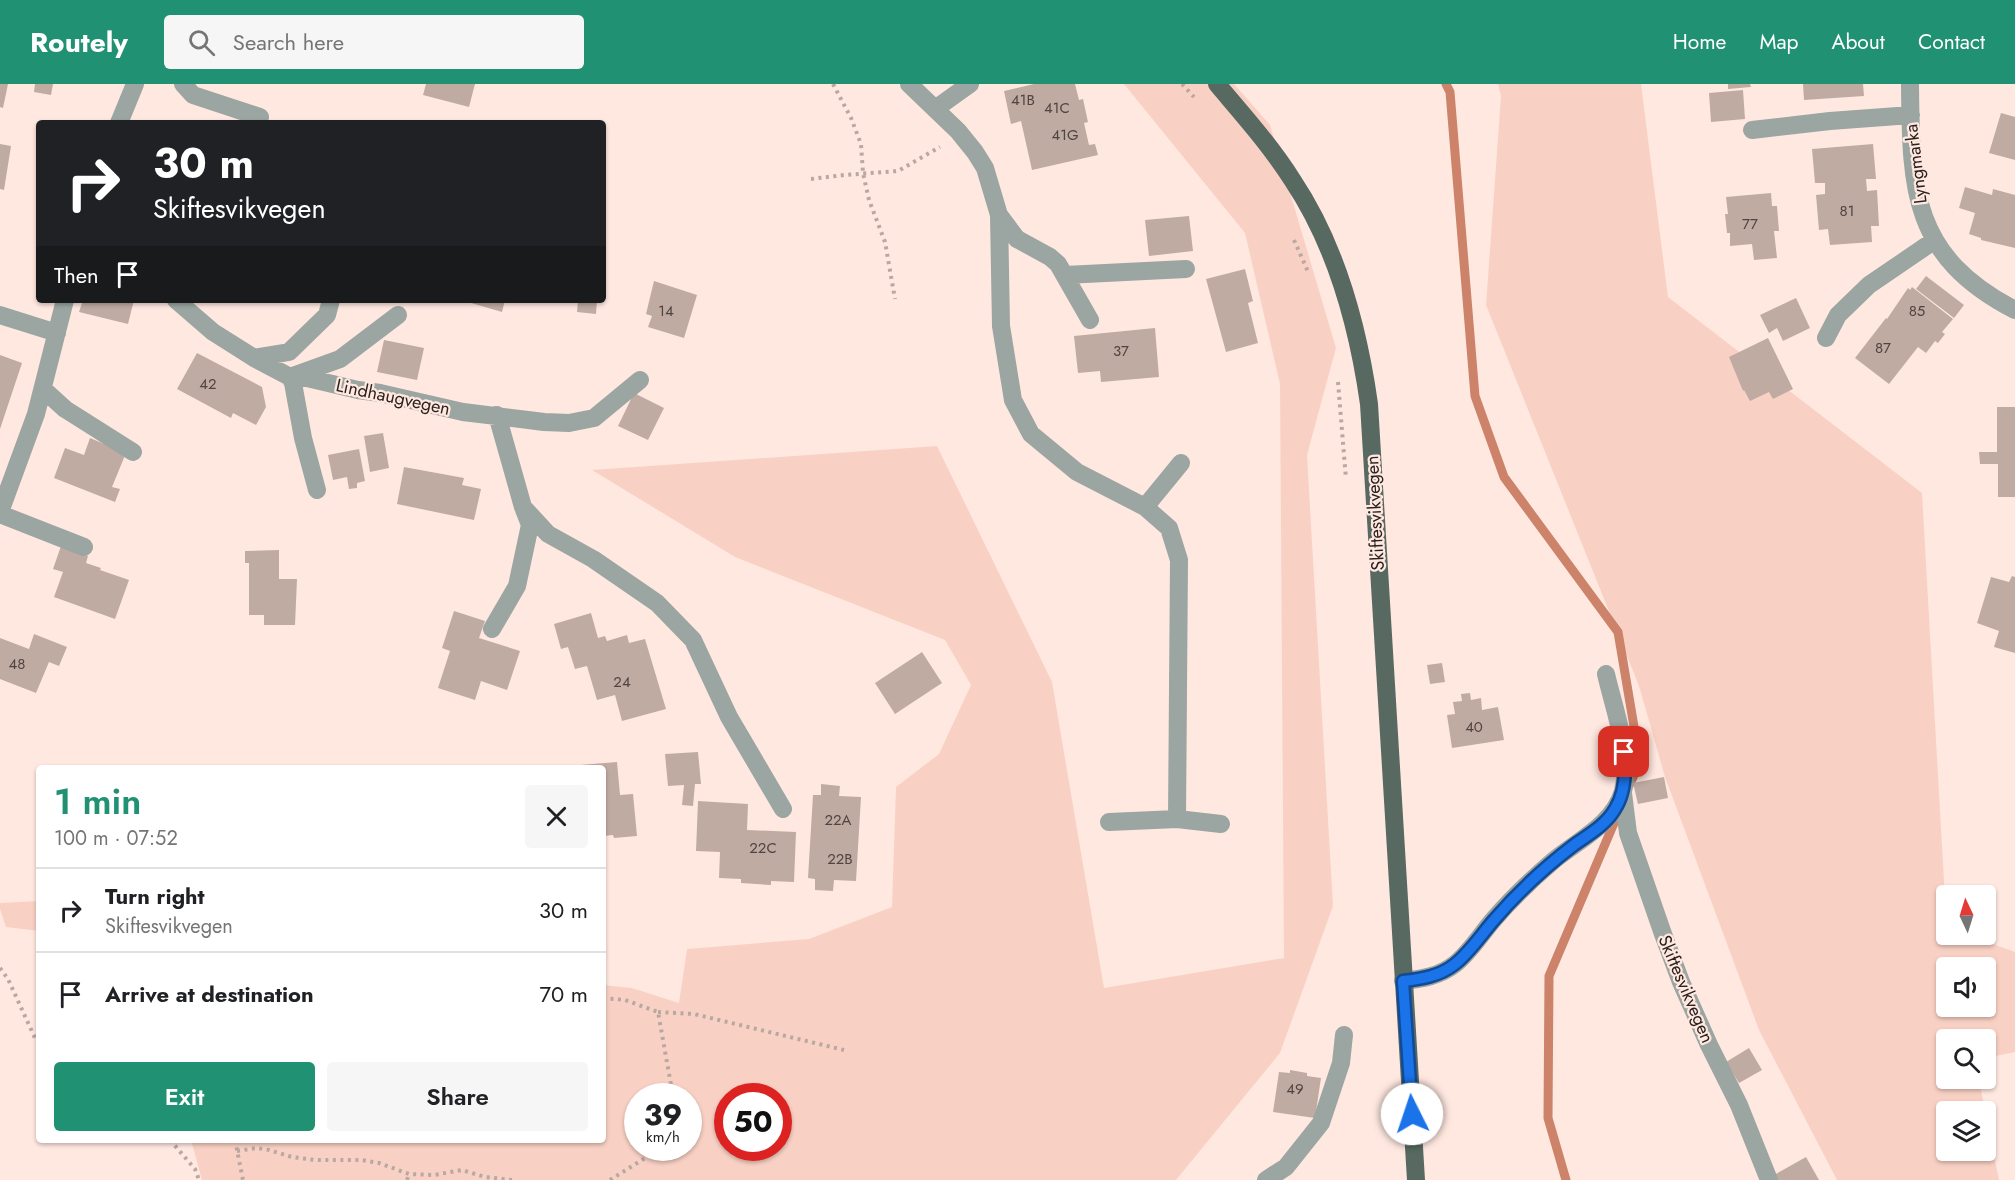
<!DOCTYPE html>
<html lang="en">
<head>
<meta charset="utf-8">
<style>
	body { margin:0; font-family:Jost,sans-serif; background:#f6f6f6; color:#202124; height:100vh; display:flex; flex-direction:column; font-size:22px; white-space:nowrap }
	* { box-sizing:border-box; margin:0 }
	p { font-size:20px; color:#757577 }
	.icon { flex:none; width:33px; height:33px; fill:none; stroke:currentColor; stroke-width:2; stroke-linecap:round; stroke-linejoin:round }
	.map { position:relative; flex:1; overflow:hidden }
	.drawer { position:absolute; left:36px; top:681px; width:570px; height:378px; display:flex; flex-direction:column; background:#fff; border-radius:6px; box-shadow:0 2px 4px #0004 }
	.drawer>* { flex:none }
	.top-card { position:absolute; left:36px; top:36px; width:570px; height:183px; border-radius:6px; box-shadow:0 2px 4px #0004; background:#202124; color:#fff; overflow:hidden }
	.needle { width:39px; rotate:356deg }
	.controls { position:absolute; left:1936px; top:801px; display:grid; gap:12px }
	.controls a { display:grid; place-items:center; width:60px; height:60px; border-radius:6px; background:#fff; box-shadow:0 2px 4px #0004; font-size:30px }
	.speed { position:absolute; left:624px; top:999px; display:flex; gap:12px; font-size:30px; font-weight:700; text-align:center }
	.speed>* { display:grid; place-content:center; width:78px; height:78px; border-radius:50%; background:#fff; box-shadow:0 2px 4px #0004; line-height:1 }
	.speed small { font-size:15px; font-weight:400 }
	.speed .limit { border:9px solid #d22; background:#fff; color:#111 }
	.pin { position:absolute; display:grid; place-items:center; width:51px; height:51px; color:#fff; margin:-26px; border-radius:12px; box-shadow:0 3px 9px #0006 }
	.me { position:absolute; width:66px; margin:-33px; rotate:356deg; stroke-linejoin:round; filter:drop-shadow(0 0 4px #0008) }
	.turn { display:flex; align-items:center; gap:21px; height:126px; padding:0 18px; font-size:27px }
	.turn .icon { width:78px; height:78px; stroke-width:2.5 }
	.turn b { display:block; font-size:42px; line-height:51px }
	.then { display:flex; align-items:center; height:57px; padding:0 18px; background:#0003; gap:12px; font-size:22px }
	.round { display:grid; place-items:center; flex:none; width:63px; height:63px; border-radius:6px; background:#f6f6f6 }
	.summary { display:flex; align-items:center; justify-content:space-between; height:102px; padding:0 18px }
	h1 { font-size:36px; font-weight:600; line-height:45px; color:#209172 }
	.button { display:flex; gap:12px; margin-top:auto; padding:12px 18px }
	.button a { flex:1; height:69px; border-radius:6px; background:#209172; color:#fff; font-size:24px; font-weight:600; line-height:69px; text-align:center }
	.button a+a { background:#f6f6f6; color:#202124 }
	ul { padding:0; list-style:none }
	li { display:flex; align-items:center; gap:18px; height:84px; padding:0 18px; border-top:2px solid #e0e0e0 }
	li div { flex:1 }
	li b { display:block; font-size:22px }
	li em { font-style:normal }
	header { display:flex; align-items:center; gap:36px; box-sizing:border-box; height:84px; padding:0 30px; background:#209172; color:#fff }
	header strong { font-size:28px }
	nav { display:flex; gap:33px; margin-inline-start:auto; font-size:21px }
	.search { width:420px; height:54px; background:#f6f6f6; display:flex; align-items:center; gap:15px; box-sizing:border-box; padding:0 21px; border-radius:6px; color:#757577; font-size:22px }
	.map>svg:first-child { display:block }
</style>
</head>
<body>
<header>
<strong>Routely</strong>
<div class="search"><svg class="icon" aria-label="search" viewBox="0 0 24 24"><circle cx="10" cy="10" r="6"/><path d="M15 15l6 6"/></svg>Search here</div>
<nav><a>Home</a><a>Map</a><a>About</a><a>Contact</a></nav>
</header>
<div class="map">
<svg width="2015" height="1096" viewBox="0 0 2015 1096">
	<rect width="100%" height="100%" fill="#ffe8e0"/>
	<path fill="#f9d1c4" fill-rule="evenodd" d="M1124,0H1234L1270,41L1336,264L1307,371L1333,822L1280,969L1176,1096H202L191,1056H603V901L632,904L679,919L687,865L809,855L892,823L896,703L939,670L971,601L945,556L735,473L592,386L937,362L1052,598L1104,904L1284,874L1280,300L1245,149ZM638,1012H688V1064H638ZM728,1012H778V1064H728Z
		M1498,0H1641L1668,213L1922,409L1947,850L1967,851L2015,868V968L1986,974V956H1947V994L1979,995L1985,1027L1947,1028V1066H1986V1032L1999,1096H1837L1759,946L1665,693L1639,602L1486,221L1501,12ZM1947,884H1986V922H1947Z
		M39,817V847L6,843L0,825V819Z"/>
	<g fill="none" stroke-linecap="round" stroke-linejoin="round">
		<path stroke="#cc8369" stroke-width="9" d="M1446,0L1450,8L1475,312L1504,393L1618,548L1640,678L1630,700
			M1566,1096L1548,1034L1549,892L1617,732"/>
	</g>
	<path fill="#c0aba3" d="M0,0H8L3,24L0,23Z
		M35,0H53L51,11L34,8Z
		M426,0H475L469,23L423,11Z
		M1034,0H1075L1079,16L1083,15L1088,38L1084,39L1089,61L1095,60L1098,71L1032,86L1021,37L1011,40L1004,7Z
		M1728,0H1750L1751,3L1728,5Z
		M1803,0H1863L1864,12L1804,16Z
		M1743,6L1745,35L1711,38L1709,9Z
		M2001,29L2015,33V76L1989,69Z
		M0,60L11,62L4,106L0,105Z
		M1873,60L1876,95H1866L1867,107L1877,106L1879,142H1871L1872,158L1830,161L1828,145L1819,146L1816,111L1825,110V99H1815L1812,65Z
		M1965,103L1992,111L1993,105L2015,111V164L1981,156V154L1969,150L1975,129L1959,124Z
		M1771,109L1772,122H1777L1779,147H1774L1777,174L1754,176L1752,160L1730,162V149H1727L1725,130H1728L1726,113Z
		M1189,132L1193,167L1149,172L1145,136Z
		M1245,185L1253,217L1248,219L1258,259L1226,268L1206,195Z
		M1926,192L1964,221L1954,234L1916,205Z
		M654,197L697,211L684,254L648,243L652,232L646,230Z
		M1912,203L1953,235L1942,248L1945,250L1938,259L1935,257L1926,269L1918,263L1889,300L1855,274L1886,234L1887,235L1908,204L1910,206Z
		M1796,214L1810,244L1783,257L1777,244L1769,249L1760,231Z
		M83,216H134L128,240L79,228Z
		M461,216H505L502,228Z
		M578,216H597L596,230L577,228Z
		M1155,244L1159,293L1101,298L1100,287L1078,289L1074,252Z
		M1768,254L1793,305L1773,315L1769,308L1750,317L1744,306L1743,307L1729,273Z
		M384,256L424,264L417,296L377,288Z
		M197,269L262,303L266,323L256,341L233,329L231,334L177,305Z
		M0,271L22,279L0,345Z
		M634,309L664,324L648,356L618,342Z
		M1997,323H2015V413H1998V380H1980L1979,368H1997Z
		M383,349L389,384L370,388L364,352Z
		M90,354L126,369L112,403L120,405L115,418L54,394L65,364L84,371Z
		M359,365L365,397L357,399V404L349,405L347,393L333,396L328,371Z
		M404,383L464,394L462,401L481,405L474,436L397,420Z
		M61,462L88,472L86,479L101,484L100,486L129,496L115,535L54,513L63,488L53,485Z
		M279,466V495H297L295,541H264V531H249V479H245V467Z
		M2012,492L2015,493V569L1994,563L1999,547L1977,539L1991,493L2009,498Z
		M454,527L485,537L479,554L520,567L507,606L481,597L475,616L438,604L450,567L442,564Z
		M591,529L598,554L605,552L607,557L627,551L629,559L645,555L666,625L622,637L615,611L597,616L587,582L575,585L568,563L561,565L554,540Z
		M34,550L67,563L59,582L49,578L36,609L0,595V554L29,565Z
		M922,568L942,599L895,630L875,599Z
		M1442,579L1445,598L1430,600L1427,581Z
		M1470,609L1471,616L1481,614L1482,626L1498,623L1504,656L1452,664L1447,631L1455,630L1453,618L1462,617L1461,610Z
		M698,668L701,700H695L693,722L682,721L684,701L668,702L665,670Z
		M617,678L620,711L633,710L637,752L614,754L613,751L603,752V684H568V682Z
		M1664,693L1668,714L1638,720L1633,699Z
		M821,700L840,702L839,712L861,713L856,797L834,796L833,807L815,806V795L808,794L813,711H821Z
		M698,717L748,720L747,746L796,748L794,798L771,797V801L741,799V795L719,794L720,768L696,767Z
		M1749,964L1762,986L1739,999L1726,978Z
		M1290,986L1307,989V992L1321,994L1315,1034L1273,1028L1279,988L1290,989Z
		M1806,1073L1819,1096H1777L1774,1091Z"/>
	<g fill="none" stroke-linecap="round" stroke-linejoin="round">
		<path stroke="#b9a7a1" stroke-width="4" stroke-dasharray="3 4.5" stroke-linecap="butt" d="M833,0L851,34L861,60L863,89L869,116L885,158L895,215
			M1182,0L1194,13
			M811,95L844,91L898,87L940,63
			M1294,156L1309,190
			M1338,298L1346,395
			M0,884L8,895L35,954L39,958
			M603,914L625,916L658,928L673,1012
			M658,928L694,930L844,966
			M170,1056L195,1085L199,1096
			M235,1056L243,1096
			M237,1067L257,1064L269,1066L292,1073L315,1076H361L379,1079L409,1090L434,1091L462,1086L485,1093L512,1096
			M407,1096L409,1090
			M610,1096L661,1064"/>
		<path stroke="#9ba5a1" stroke-width="18" d="M183,0L193,11L260,33
			M909,0L958,47L975,68L985,84L999,131L1001,242L1013,316L1031,350L1077,388L1145,423L1169,444L1179,476L1177,735
			M1910,0C1911,105 1911,172 2015,226
			M935,25L970,0
			M119,39L135,0
			M1752,46L1830,37L1911,31
			M999,131L1017,155L1050,173L1058,180L1090,236
			M1065,191L1186,185
			M176,216L213,248L254,274L290,293L307,294L358,306L380,309L463,328L544,338L569,339L594,334L640,296
			M0,231L57,249
			M1826,254L1838,231L1869,201L1935,156
			M254,274L289,268L327,231L331,216
			M43,305L65,325L133,368
			M317,406L303,354L293,299L290,293L340,275L398,231
			M523,423L548,450L593,475L657,519L693,556L729,633L783,725
			M1145,423L1181,379
			M0,428L36,330L65,216
			M0,430L84,463
			M492,545L517,502L530,441L523,423L497,331
			M1623,709L1628,749L1663,850L1681,898L1709,961L1739,1021L1769,1096
			M1109,738L1177,735L1221,740
			M1403,897C1422,895 1440,892 1455,880C1470,868 1481,850 1494,835C1512,814 1532,795 1553,777C1578,756 1613,741 1623,707C1632,673 1614,625 1606,590
			M1266,1096L1286,1083L1321,1039L1341,979L1344,951"/>
		<path stroke="#586962" stroke-width="18" d="M1217,0C1244,32 1271,62 1293,97C1337,163 1358,242 1369,320L1416,1096"/>
	</g>
	<g fill="none" stroke-linecap="round" stroke-linejoin="round">
		<defs>
			<path id="route" d="M1412,1030L1403,897C1422,895 1440,892 1455,880C1470,868 1481,851 1494,836C1518,808 1545,783 1574,761C1588,751 1606,741 1615,725C1626,708 1626,687 1624,668"/>
		</defs>
		<use href="#route" stroke="#114b97" stroke-width="15"/>
		<use href="#route" stroke="#1a73e8" stroke-width="10"/>
	</g>
	<g text-anchor="middle" dominant-baseline="central" stroke-width="4.5" stroke-linejoin="round" paint-order="stroke">
		<g font-size="15" fill="#504440">
			<text x="1023" y="16">41B</text>
			<text x="1057" y="24">41C</text>
			<text x="1065" y="51">41G</text>
			<text x="1847" y="127">81</text>
			<text x="1750" y="140">77</text>
			<text x="666" y="227">14</text>
			<text x="1917" y="227">85</text>
			<text x="1883" y="264">87</text>
			<text x="1121" y="267">37</text>
			<text x="208" y="300">42</text>
			<text x="17" y="580">48</text>
			<text x="622" y="598">24</text>
			<text x="1474" y="643">40</text>
			<text x="838" y="736">22A</text>
			<text x="763" y="764">22C</text>
			<text x="840" y="775">22B</text>
			<text x="1295" y="1005">49</text>
		</g>
		<g font-size="18" fill="#2a221f" stroke="#ffe8e0">
			<text transform="translate(1916 80) rotate(-97)">Lyngmarka</text>
			<text transform="translate(393 313) rotate(12)">Lindhaugvegen</text>
			<text transform="translate(1375 429) rotate(-93)">Skiftesvikvegen</text>
			<text transform="translate(1686 905) rotate(67)">Skiftesvikvegen</text>
		</g>
	</g>
</svg>
<div class="controls">
<a><svg class="needle" viewBox="-14 -14 28 28"><path d="M0-13l5 13h-10z" fill="#e53935"/><path d="M0 13l5-13h-10z" fill="#757577"/></svg></a>
<a><svg class="icon" aria-label="sound" viewBox="0 0 24 24"><path d="M4 9h4l5-4v14l-5-4H4zM17 9q2 3 0 6"/></svg></a>
<a><svg class="icon" aria-label="search" viewBox="0 0 24 24"><circle cx="10" cy="10" r="6"/><path d="M15 15l6 6"/></svg></a>
<a><svg class="icon" aria-label="layers" viewBox="0 0 24 24"><path d="M12 4l9 5-9 5-9-5zM3 14l9 5 9-5"/></svg></a>
</div>
<div class="speed"><div>39<small>km/h</small></div><div class="limit">50</div></div>
<div class="pin" style="left:1624px;top:668px;background:#d93025"><svg class="icon" aria-label="arrive" viewBox="0 0 24 24"><path d="M6 21V4h12l-3 4 3 4H6"/></svg></div>
<svg class="me" style="left:1412px;top:1030px" viewBox="-20 -20 40 40"><circle r="19" fill="#fff"/><path d="M0-13L10 11 0 6-10 11z" fill="#1a73e8"/></svg>
<div class="top-card">
<div class="turn"><svg class="icon" aria-label="right" viewBox="0 0 24 24"><path d="M7 20v-9h11M14 6l5 5-5 5"/></svg><div><b>30 m</b>Skiftesvikvegen</div></div>
<div class="then">Then<svg class="icon" aria-label="arrive" viewBox="0 0 24 24"><path d="M6 21V4h12l-3 4 3 4H6"/></svg></div>
</div>
<section class="drawer">
<div class="summary"><div><h1>1 min</h1><p>100 m · 07:52</p></div><a class="round"><svg class="icon" aria-label="close" viewBox="0 0 24 24"><path d="M6 6l12 12M18 6L6 18"/></svg></a></div>
<ul>
<li><svg class="icon" aria-label="right" viewBox="0 0 24 24"><path d="M7 20v-9h11M14 6l5 5-5 5"/></svg><div><b>Turn right</b><p>Skiftesvikvegen</p></div><em>30 m</em></li>
<li><svg class="icon" aria-label="arrive" viewBox="0 0 24 24"><path d="M6 21V4h12l-3 4 3 4H6"/></svg><div><b>Arrive at destination</b></div><em>70 m</em></li>
</ul>
<div class="button"><a>Exit</a><a>Share</a></div>
</section>
</div>
</body>
</html>
